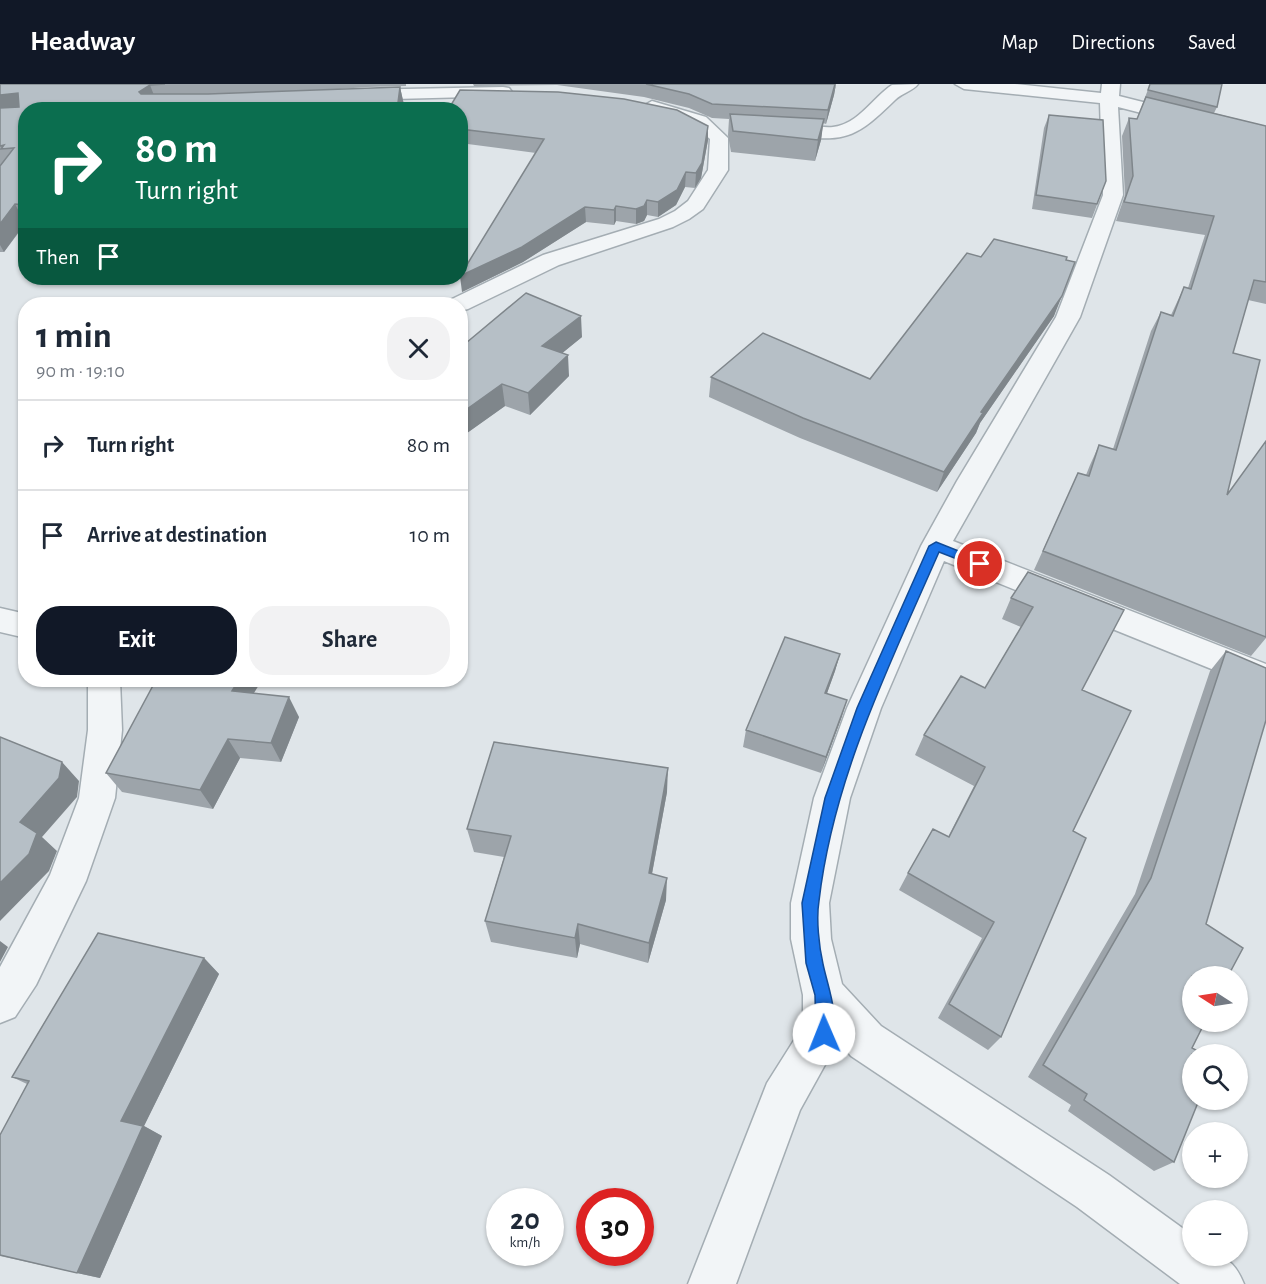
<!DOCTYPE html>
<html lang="en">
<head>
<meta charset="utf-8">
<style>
	body { margin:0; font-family:"Alegreya Sans",sans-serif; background:#f2f2f3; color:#1f2937; height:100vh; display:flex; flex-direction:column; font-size:22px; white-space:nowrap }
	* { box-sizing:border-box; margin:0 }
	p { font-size:20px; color:#747a83 }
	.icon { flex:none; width:33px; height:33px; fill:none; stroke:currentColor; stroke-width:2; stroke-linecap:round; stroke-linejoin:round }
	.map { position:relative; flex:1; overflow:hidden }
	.sheet { position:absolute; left:18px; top:213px; width:450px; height:390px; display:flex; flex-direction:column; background:#fff; border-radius:24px; box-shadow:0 2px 4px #0004 }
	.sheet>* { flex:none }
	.banner { position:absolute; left:18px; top:18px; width:450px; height:183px; border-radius:24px; box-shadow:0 2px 4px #0004; background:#0b6e4f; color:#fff; overflow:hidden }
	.needle { width:39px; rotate:282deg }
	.tools { position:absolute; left:1182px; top:882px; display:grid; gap:12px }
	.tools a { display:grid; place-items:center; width:66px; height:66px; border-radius:50%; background:#fff; box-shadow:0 2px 4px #0004; font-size:30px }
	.speed { position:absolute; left:486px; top:1104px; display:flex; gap:12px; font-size:30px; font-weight:700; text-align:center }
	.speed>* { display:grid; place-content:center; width:78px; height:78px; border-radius:50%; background:#fff; box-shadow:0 2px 4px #0004; line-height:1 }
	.speed small { font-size:15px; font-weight:400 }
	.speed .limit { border:9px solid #d22; background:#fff; color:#111 }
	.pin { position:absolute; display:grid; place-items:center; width:51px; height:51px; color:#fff; margin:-26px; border:3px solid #fff; border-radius:50%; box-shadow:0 2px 6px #0007 }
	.me { position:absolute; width:66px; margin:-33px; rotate:359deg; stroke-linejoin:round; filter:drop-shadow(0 0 4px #0008) }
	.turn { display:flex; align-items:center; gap:21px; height:126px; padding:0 18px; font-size:27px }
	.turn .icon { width:78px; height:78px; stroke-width:2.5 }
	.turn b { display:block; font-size:42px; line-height:51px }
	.then { display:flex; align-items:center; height:57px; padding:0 18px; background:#0003; gap:12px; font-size:22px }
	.round { display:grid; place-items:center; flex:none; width:63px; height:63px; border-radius:24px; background:#f2f2f3 }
	.headline { display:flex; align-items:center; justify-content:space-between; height:102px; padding:0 18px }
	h1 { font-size:36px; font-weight:600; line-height:45px }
	.action { display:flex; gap:12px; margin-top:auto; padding:12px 18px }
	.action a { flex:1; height:69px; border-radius:24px; background:#111827; color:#fff; font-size:24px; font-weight:600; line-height:69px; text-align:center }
	.action a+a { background:#f2f2f3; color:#1f2937 }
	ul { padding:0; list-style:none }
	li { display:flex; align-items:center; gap:18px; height:90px; padding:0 18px; border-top:2px solid #e0e1e3 }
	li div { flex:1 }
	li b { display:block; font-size:22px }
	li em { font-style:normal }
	header { display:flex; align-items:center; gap:36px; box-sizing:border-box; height:84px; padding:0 30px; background:#111827; color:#fff }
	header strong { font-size:28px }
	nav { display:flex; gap:33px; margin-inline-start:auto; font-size:21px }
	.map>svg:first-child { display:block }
</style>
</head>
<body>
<header>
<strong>Headway</strong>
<nav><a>Map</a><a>Directions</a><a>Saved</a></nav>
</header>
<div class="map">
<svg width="1266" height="1200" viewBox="0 0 1266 1200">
	<rect width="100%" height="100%" fill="#dfe5e9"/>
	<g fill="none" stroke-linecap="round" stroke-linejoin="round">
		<defs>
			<path id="minor" d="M918,0C913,7 902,9 895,16C859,51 848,59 796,52C787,51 775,53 770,45C777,34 818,45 833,43C859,40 872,14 892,1Z
				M955,0H1015L1101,9L1102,0H1120L1119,12L1266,49V61L1118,23L1123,111L1080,233L953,457L1266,580V607L944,477L881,624L850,714L829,819L831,855L842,900L881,942L1109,1091L1192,1151V1172C1222,1172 1232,1171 1244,1200H1180L1077,1123L851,972L841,960L826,979L800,1026L736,1200H688L767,999L803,942V911L791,855V819L814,714L847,624L921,462L957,397L1056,233L1103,111L1100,19L964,5Z
				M503,3L509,4L512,8L509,12L356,16L347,11L356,6Z
				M652,17L706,33L728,54V86L703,125L689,135L673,143L559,181L468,225L460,227V220H449L452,215L543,171L659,135L675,127L688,117L708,86L710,55L694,41L646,26L643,22Z
				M0,524L26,530V554L0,548Z
				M88,596H120L122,646L115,714L86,797L36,901L15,933L0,939V883L50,791L79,714L88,646Z"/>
		</defs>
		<use href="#minor" stroke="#a4adb3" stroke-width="3"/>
		<use href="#minor" fill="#f2f5f7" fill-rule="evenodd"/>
	</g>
	<path fill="#9da4aa" d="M0,0H406V2L367,3L326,6L400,3L404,21L26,26V139L4,168H0V82L1,81H0Z
		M473,0H836L834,11L826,40L823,39L821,56L815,77L731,68L728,51L729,35L712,34L689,24L644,13L557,1L474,2Z
		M1150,0L1217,23L1214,29L1266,42V220L1248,216L1233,269L1227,411L1266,357V554L1251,572L1034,486L1078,389L1086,391L1090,381L1099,361L1113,365L1151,247L1161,228L1171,231L1184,203L1188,204L1205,151L1116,137L1125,111L1122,52L1129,34L1137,35Z
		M460,26L708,42V56L701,94L695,104L685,103L676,121L658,133L647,131L644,137L636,140L616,137L614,141L586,138L523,178L462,208L536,69L460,59Z
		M1049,31L1106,97L1092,134L1032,125L1044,44Z
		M981,173L1066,176L1054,232L980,339L976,349L937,408L800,354L709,313L711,293L870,295Z
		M582,253L562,269L569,292L530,331L505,322L460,354V264Z
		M1028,488L1082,606L1073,747L1001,953L988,966L938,934L982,854L899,806L908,789L948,753L974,702L915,671L924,651L985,604L1021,543L1002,535L1011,514Z
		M1226,567L1206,840L1192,964L1174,1078L1154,1087L1068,1027L1071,1021L1028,993L1135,810L1210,587Z
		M840,570L835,587L827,609L842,632L821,689L743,663L746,646Z
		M254,609L299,633L281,678L240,674L213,725L122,708L106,689Z
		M667,708L652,790L666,816L648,879L580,860L577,874L491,858L485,837L504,773L474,768L467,745Z
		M204,874L219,890L144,1042L162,1052L100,1194L0,1172L27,1000L12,993Z"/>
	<path fill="#7f868b" d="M836,0L834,11L826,40L828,26Z
		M150,1L157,19L146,26L139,8Z
		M400,3L404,21L403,26H397Z
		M18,9L26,26L0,30V11Z
		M824,35L821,56L815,77L818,56Z
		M708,42V56L701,94L695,104L696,89Z
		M686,88L685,103L676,121L658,133V118Z
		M647,116V131L644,137L636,140V125Z
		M15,120L25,139L4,168L0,161V140Z
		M616,122V137L614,141V126Z
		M585,123L586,138L523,178L462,208L460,192Z
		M1062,212L1054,232L980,339L976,349L937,408L944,388L981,328Z
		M581,232L582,253L544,284L542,262Z
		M568,271L569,292L530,331L528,309Z
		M502,300L505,322L460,354V330Z
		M840,570L835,587L821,626L825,609Z
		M239,596H262L243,627L232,607Z
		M289,613L299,633L281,678L271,659Z
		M847,616L842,632L821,689L826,673Z
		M228,655L240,674L213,725L200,706Z
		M62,678L79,697L77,713L42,753L57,767L49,787L0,837V799L20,738Z
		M668,684L667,708L648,811L649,789Z
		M667,794L666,816L648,879L649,859Z
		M578,840L580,860L577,874L575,854Z
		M0,857L8,863L0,878Z
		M204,874L219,890L144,1042L162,1052L100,1194L77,1189L121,1037Z"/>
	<path fill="#b6bfc6" stroke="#7f868b" stroke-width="1.5" d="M0,0H165L150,1L139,8L141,10H208L400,3L397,26H26V121L15,120L0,140V82L14,64L1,65L4,61L0,62V24L19,23L18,9L0,11Z
		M646,0H835L828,26L712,20L689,10Z
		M1150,0H1222L1217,23L1148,6Z
		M460,6L558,8L624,15L677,26L708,42L702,79L696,89L686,88L677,106L658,118L647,116L644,122L636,125L616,122L614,126L585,123L522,163L460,192L544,55L460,45V26H448Z
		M1146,13L1266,42V198L1254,196L1233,269L1260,276L1227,411L1266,357V553L1043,467L1078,389L1089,392L1099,361L1116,366L1161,228L1173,232L1184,203L1191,205L1214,132L1124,118L1133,92L1129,34L1137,35Z
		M730,30L824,35L818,56L733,47Z
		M1049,31L1103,36L1106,97L1097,120L1036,111Z
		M994,155L1067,173L1066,176L1075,178L1062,212L981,328L983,329L944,388L803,334L711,293L763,249L870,295L967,169L981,173Z
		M526,209L581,232L542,262L568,271L528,309L502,300L460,330V264Z
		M1028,488L1124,526L1082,606L1131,627L1073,747L1086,754L1001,953L949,920L994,838L908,789L933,745L949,753L985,683L924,651L961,592L985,604L1033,523L1011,514Z
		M785,553L840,570L825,609L847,616L826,673L746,646Z
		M1226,567L1266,584V636L1206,840L1243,864L1228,892H1192V938H1205L1192,964L1203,970H1192V1016H1199L1174,1078L1084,1016L1087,1010L1043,981L1151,794Z
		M156,596H239L232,607L289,613L271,659L228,655L200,706L106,689Z
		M0,653L62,678L59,694L20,738L37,749L29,770L0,799Z
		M494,658L668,684L649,789L667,794L649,859L578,840L575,854L485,837L511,752L467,745Z
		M98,849L204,874L121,1037L143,1042L77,1189L0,1171V1051L29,997L12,993Z"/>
	<path fill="#1a73e8" stroke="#114b97" stroke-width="1.5" d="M936,458L984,477L986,480L980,484L939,468C890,580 833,694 819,817C816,835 819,862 823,880C828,904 840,932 831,956L824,959L818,956L816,950L815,911L806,879L802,819L825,714L857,624L929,462Z"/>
</svg>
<div class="tools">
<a><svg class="needle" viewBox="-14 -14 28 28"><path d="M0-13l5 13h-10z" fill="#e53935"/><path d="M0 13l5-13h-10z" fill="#747a83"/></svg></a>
<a><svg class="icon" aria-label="search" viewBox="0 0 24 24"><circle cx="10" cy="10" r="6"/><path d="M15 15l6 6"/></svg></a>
<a>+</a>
<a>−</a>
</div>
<div class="speed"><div>20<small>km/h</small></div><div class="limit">30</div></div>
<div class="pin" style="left:980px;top:480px;background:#d93025"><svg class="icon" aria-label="arrive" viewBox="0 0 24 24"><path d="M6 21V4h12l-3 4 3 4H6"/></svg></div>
<svg class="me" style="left:824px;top:950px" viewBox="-20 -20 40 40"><circle r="19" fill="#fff"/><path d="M0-13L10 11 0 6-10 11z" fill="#1a73e8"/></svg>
<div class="banner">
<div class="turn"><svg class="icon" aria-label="right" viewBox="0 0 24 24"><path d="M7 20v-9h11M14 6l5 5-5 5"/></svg><div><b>80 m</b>Turn right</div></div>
<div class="then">Then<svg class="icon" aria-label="arrive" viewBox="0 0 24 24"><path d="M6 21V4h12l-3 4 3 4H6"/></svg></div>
</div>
<section class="sheet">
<div class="headline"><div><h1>1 min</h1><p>90 m · 19:10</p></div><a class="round"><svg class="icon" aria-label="close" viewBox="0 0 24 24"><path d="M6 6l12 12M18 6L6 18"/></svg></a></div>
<ul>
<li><svg class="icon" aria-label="right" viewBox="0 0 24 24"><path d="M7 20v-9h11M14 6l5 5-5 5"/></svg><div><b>Turn right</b></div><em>80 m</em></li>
<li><svg class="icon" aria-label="arrive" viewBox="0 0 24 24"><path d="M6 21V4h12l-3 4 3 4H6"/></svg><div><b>Arrive at destination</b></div><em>10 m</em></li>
</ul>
<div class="action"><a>Exit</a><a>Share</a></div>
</section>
</div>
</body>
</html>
